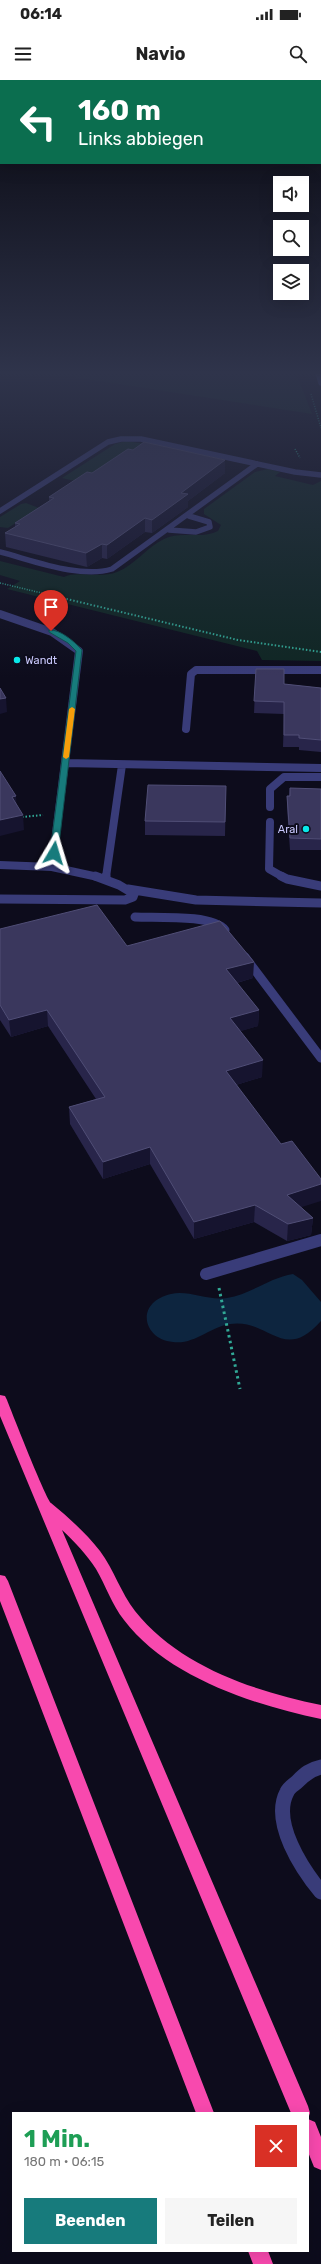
<!DOCTYPE html>
<html lang="de">
<head>
<meta charset="utf-8">
<style>
	body { margin:0; font-family:Rubik,sans-serif; background:#f6f6f6; color:#222; height:100vh; display:flex; flex-direction:column; font-size:15px; white-space:nowrap }
	* { box-sizing:border-box; margin:0 }
	p { font-size:13px; color:#767676 }
	.icon { flex:none; width:22px; height:22px; fill:none; stroke:currentColor; stroke-width:2; stroke-linecap:round; stroke-linejoin:round }
	.map { position:relative; flex:1; overflow:hidden }
	.details { position:absolute; left:12px; top:2032px; width:297px; height:140px; display:flex; flex-direction:column; background:#fff; border-radius:0px; box-shadow:0 4px 16px #0002 }
	.details>* { flex:none }
	.hud { position:absolute; left:0px; top:0px; width:321px; height:84px; box-shadow:0 4px 16px #0002; background:#0b6e4f; color:#fff; overflow:hidden }
	.controls { position:absolute; left:273px; top:96px; display:grid; gap:8px }
	.controls a { display:grid; place-items:center; width:36px; height:36px; border-radius:0px; background:#fff; box-shadow:0 4px 16px #0002; font-size:20px }
	.pin { position:absolute; display:grid; place-items:center; width:34px; height:34px; color:#fff; margin:-41px -17px; border-radius:50% 50% 50% 0; rotate:-45deg; box-shadow:0 0 4px #0007 }
	.pin .icon { rotate:45deg }
	.me { position:absolute; width:44px; margin:-22px; rotate:7deg; stroke-linejoin:round; filter:drop-shadow(0 0 3px #0008) }
	.turn { display:flex; align-items:center; gap:14px; height:84px; padding:0 12px; font-size:18px }
	.turn .icon { width:52px; height:52px; stroke-width:2.5 }
	.turn b { display:block; font-size:28px; line-height:34px }
	.round { display:grid; place-items:center; flex:none; width:42px; height:42px; border-radius:0px; background:#f6f6f6 }
	.overview { display:flex; align-items:center; justify-content:space-between; height:68px; padding:0 12px }
	h1 { font-size:24px; font-weight:700; line-height:30px; color:#1e9e55 }
	.button { display:flex; gap:8px; margin-top:auto; padding:8px 12px }
	.button a { flex:1; height:46px; border-radius:0px; background:#177b7c; color:#fff; font-size:16px; font-weight:700; line-height:46px; text-align:center }
	.button a+a { background:#f6f6f6; color:#222 }
	.status { display:flex; justify-content:space-between; align-items:center; height:28px; padding:0 20px; background:#fff; direction:ltr }
	.status svg { height:11px; fill:currentColor }
	header { display:flex; justify-content:space-between; align-items:center; height:52px; padding:0 12px; background:#fff; font-size:18px; font-weight:700 }
	.map>svg:first-child { display:block }
</style>
</head>
<body>
<div class="status"><b>06:14</b><svg viewBox="0 0 49 12"><path d="M0 12V9h3v3zM5 12V6h3v6zM10 12V3h3v9zM15 12V0h3v12zM26 1h20v11H26zM47 4h2v5h-2z"/></svg></div>
<header><svg class="icon" aria-label="menu" viewBox="0 0 24 24"><path d="M4 6h16M4 12h16M4 18h16"/></svg>Navio<svg class="icon" aria-label="search" viewBox="0 0 24 24"><circle cx="10" cy="10" r="6"/><path d="M15 15l6 6"/></svg></header>
<div class="map">
<svg width="321" height="2184" viewBox="0 0 321 2184">
	<rect width="100%" height="100%" fill="#0d0c1c"/>
	<path fill="#0f2623" d="M12,293H296L312,334L67,296Z
		M126,361L164,367L79,402L62,398L115,364Z
		M268,389L280,392L275,396L313,405L321,401V581L262,580L257,571L7,509L20,501L0,495V481L64,497C76,490 99,499 117,492C135,485 147,467 164,459C181,450 201,460 218,451L221,445L204,434V429L255,392Z
		M26,423L39,428L8,448L0,447V437L21,424Z"/>
	<path fill="#0d253f" d="M293,1194L302,1200L321,1222V1241C283,1284 269,1238 230,1244C210,1247 194,1265 173,1262C142,1259 135,1222 171,1214C189,1210 207,1221 227,1218C249,1215 269,1198 293,1194Z"/>
	<g fill="none" stroke-linecap="round" stroke-linejoin="round">
		<path stroke="#31a996" stroke-width="1.5" stroke-dasharray="1 1.5" stroke-linecap="butt" d="M311,314L321,348
			M295,369L300,378
			M0,503L50,515"/>
		<path stroke="#31a996" stroke-width="2" stroke-dasharray="1.5 2" stroke-linecap="butt" d="M46,514L238,560L321,572
			M22,737L43,735"/>
		<path stroke="#31a996" stroke-width="3" stroke-dasharray="2.5 3.5" stroke-linecap="butt" d="M219,1208L240,1309"/>
		<path stroke="#393c79" stroke-width="5.5" d="M0,431L108,362L121,359H141L295,392L321,395
			M169,450L196,452L210,447L209,442L189,436
			M0,472C32,480 80,499 112,489L257,384"/>
		<path stroke="#393c79" stroke-width="8" d="M0,534L52,552L79,571L52,785
			M186,649L191,594L196,590H321
			M65,683L321,688
			M270,727V709L284,697H321
			M270,742L269,789L283,797
			M0,785L52,787L98,797
			M106,797L122,685"/>
		<path stroke="#393c79" stroke-width="9" d="M281,796L287,799L321,806
			M106,798V796
			M128,809L196,820L321,823
			M0,819L125,820L133,817L134,814L119,805L95,796
			M135,837C157,838 212,834 225,850
			M245,877L321,978"/>
		<path stroke="#393c79" stroke-width="12" d="M206,1194L321,1160"/>
		<path stroke="#393c79" stroke-width="15" d="M321,1687C311,1689 305,1694 298,1701C294,1705 289,1707 287,1712C271,1742 302,1789 321,1812"/>
		<path stroke="#646ff9" stroke-width="5.5" d="M318,293L321,303"/>
		<path fill="#f849ae" fill-rule="evenodd" d="M0,1315L5,1316L7,1320C12,1333 46,1419 51,1423C68,1437 86,1453 100,1471C114,1490 121,1513 135,1531C180,1587 254,1611 321,1625V1639C254,1625 167,1597 124,1540C112,1525 106,1506 96,1489C87,1475 75,1462 62,1450L308,2026L310,2033L308,2039V2033H291L0,1336Z
			M0,1495L5,1496L8,1501L214,2033H196L0,1521Z
			M308,2039L315,2042L321,2057V2090L314,2087L308,2072Z
			M248,2171H268L273,2184H253Z"/>
	</g>
	<path fill="#28254a" d="M225,380V393L188,421V427L152,453L145,452L107,479L102,478L87,487L6,467L5,453L15,447V443L49,421V417L92,393Z
		M256,589L284,604L321,608V672L299,670V667H283L284,634L254,633Z
		M226,706L225,756L145,755V741Z
		M290,708L321,709V770H290L287,728V716H289Z
		M0,849L127,866L253,898L237,903L259,930L258,946L240,951L262,997L236,1005L301,1127L313,1138L311,1155L287,1161L254,1142L194,1159L150,1084L103,1099L70,1044L69,1027L96,1019L48,946L11,957L0,940Z"/>
	<path fill="#16142f" d="M225,380V393L188,421V427L152,453V440L181,413Z
		M145,438V452L107,479V465Z
		M102,464V478L87,487L86,473Z
		M6,618L7,632L0,634V619Z
		M16,716L17,731L12,717Z
		M23,735L24,750L0,756V740Z
		M254,882L253,898L226,906V889Z
		M47,930L48,946L11,957L9,940Z
		M259,930L258,946L229,955L230,938Z
		M263,980L262,997L226,1008V991Z
		M150,1067V1084L103,1099V1082Z
		M321,1104V1121L286,1132L287,1115Z
		M255,1125L254,1142L194,1159V1142Z
		M313,1138L311,1155L287,1161L288,1144Z"/>
	<path fill="#3a375d" stroke="#504e76" d="M144,362L225,380L181,413L188,414L152,440L145,438L107,465L102,464L86,473L5,453L20,444L15,443L54,418L49,417L87,392L92,393L128,369L133,370Z
		M256,589H284V604L321,608V660L299,658V655H284V622L254,621Z
		M0,608L6,618L0,619Z
		M0,691L16,716L12,717L23,735L0,740Z
		M148,705L226,706L225,742L145,741Z
		M290,708L321,709V759L290,758L287,716H290Z
		M97,825L127,866L220,841L254,882L226,889L259,930L230,938L263,980L226,991L281,1064L292,1061L321,1099V1104L287,1115L313,1138L288,1144L255,1125L194,1142L150,1067L103,1082L69,1027L105,1017L47,930L9,940L0,925V849Z"/>
	<linearGradient id="sky" x2="0" y2="1"><stop stop-color="#07070f"/><stop offset="0.49" stop-color="#2f344b"/><stop offset="1" stop-color="#2f344b" stop-opacity="0"/></linearGradient>
	<rect width="321" height="598" fill="url(#sky)"/>
	<path fill="#177b7c" stroke="#0f5051" d="M49,550C60,549 75,562 82,570L58,773L54,775L50,773L76,571L68,563L49,552Z"/>
	<path fill="#f59e0b" d="M72,627L75,629L69,677L66,679L63,677L69,629Z"/>
	<g fill="#09e8e9" stroke="#0d0c1c" stroke-width="1.5">
		<circle cx="17" cy="580" r="4"/>
		<circle cx="306" cy="749" r="4"/>
	</g>
	<g text-anchor="middle" dominant-baseline="central" stroke-width="4" stroke-linejoin="round" paint-order="stroke">
		<g font-size="11" fill="#cac9fd" stroke="#0d0c1c" text-anchor="start">
			<text x="25" y="580">Wandt</text>
			<text x="298" y="749" text-anchor="end">Aral</text>
		</g>
	</g>
</svg>
<div class="controls">
<a><svg class="icon" aria-label="sound" viewBox="0 0 24 24"><path d="M4 9h4l5-4v14l-5-4H4zM17 9q2 3 0 6"/></svg></a>
<a><svg class="icon" aria-label="search" viewBox="0 0 24 24"><circle cx="10" cy="10" r="6"/><path d="M15 15l6 6"/></svg></a>
<a><svg class="icon" aria-label="layers" viewBox="0 0 24 24"><path d="M12 4l9 5-9 5-9-5zM3 14l9 5 9-5"/></svg></a>
</div>
<div class="pin" style="left:51px;top:551px;background:#d93025"><svg class="icon" aria-label="arrive" viewBox="0 0 24 24"><path d="M6 21V4h12l-3 4 3 4H6"/></svg></div>
<svg class="me" style="left:54px;top:773px" viewBox="-20 -20 40 40"><path d="M0-17L14 15 0 8-14 15z" fill="#177b7c" stroke="#fff" stroke-width="4"/></svg>
<div class="hud">
<div class="turn"><svg class="icon" aria-label="left" viewBox="0 0 24 24"><path d="M17 20v-9H6M10 6l-5 5 5 5"/></svg><div><b>160 m</b>Links abbiegen</div></div>
</div>
<section class="details">
<div class="overview"><div><h1>1 Min.</h1><p>180 m · 06:15</p></div><a class="round" style="background:#d93025;color:#fff"><svg class="icon" aria-label="close" viewBox="0 0 24 24"><path d="M6 6l12 12M18 6L6 18"/></svg></a></div>
<div class="button"><a>Beenden</a><a>Teilen</a></div>
</section>
</div>
</body>
</html>
